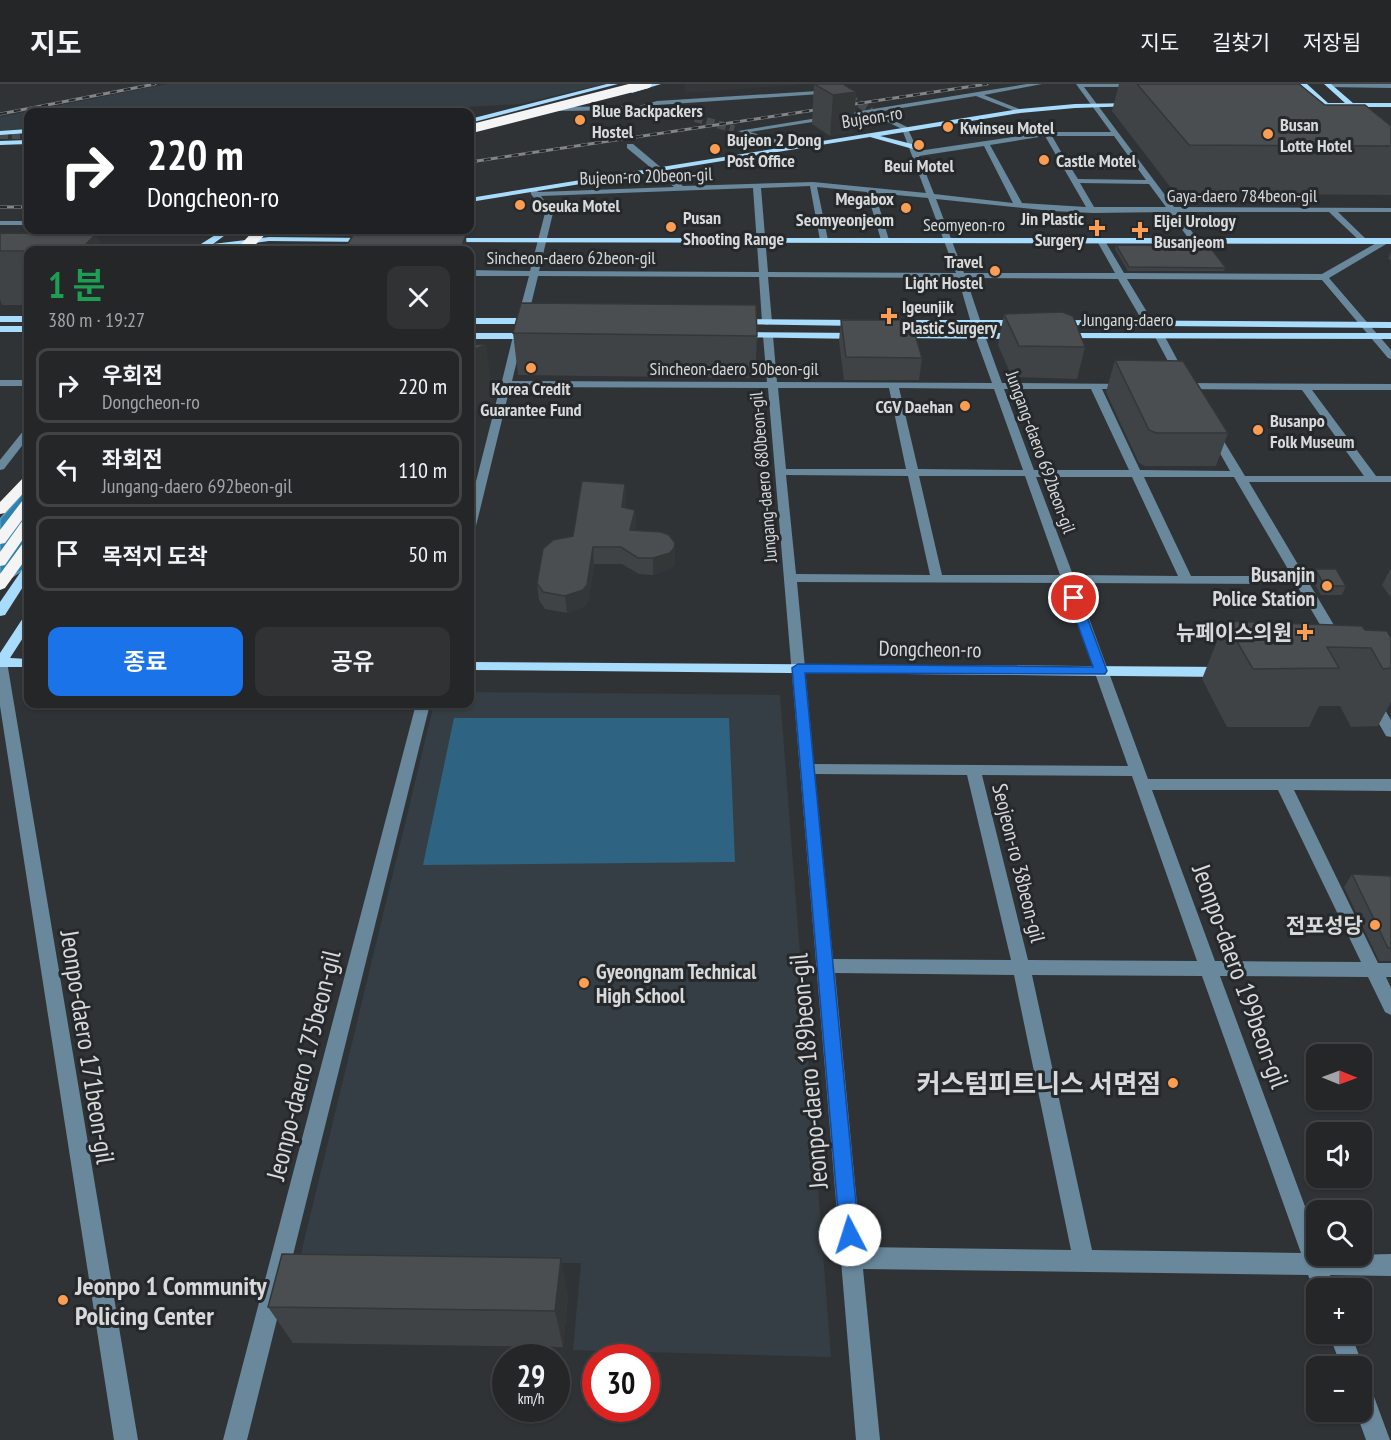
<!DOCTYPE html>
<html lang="ko">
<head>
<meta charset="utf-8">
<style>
	body { margin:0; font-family:"PT Sans Narrow","Noto Sans KR",sans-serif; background:#303234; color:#f1f3f6; height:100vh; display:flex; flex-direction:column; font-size:22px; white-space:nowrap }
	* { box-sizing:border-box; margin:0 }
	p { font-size:20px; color:#a3a5a8 }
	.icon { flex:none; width:33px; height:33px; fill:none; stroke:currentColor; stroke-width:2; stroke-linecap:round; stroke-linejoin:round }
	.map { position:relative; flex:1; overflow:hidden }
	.drawer { position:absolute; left:24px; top:162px; width:450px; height:462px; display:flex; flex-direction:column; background:#242628; border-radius:12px; box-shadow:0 2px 4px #0004,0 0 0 2px #414345 }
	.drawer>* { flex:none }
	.guide { position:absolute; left:24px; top:24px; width:450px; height:126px; border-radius:12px; box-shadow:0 2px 4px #0004,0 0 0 2px #414345; background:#202124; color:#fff; overflow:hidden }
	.needle { width:39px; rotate:91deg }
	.buttons { position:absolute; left:1306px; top:960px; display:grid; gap:12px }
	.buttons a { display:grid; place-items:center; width:66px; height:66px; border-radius:12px; background:#242628; box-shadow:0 2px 4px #0004,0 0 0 2px #414345; font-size:30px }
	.speed { position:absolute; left:492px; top:1260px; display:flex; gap:12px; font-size:30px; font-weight:700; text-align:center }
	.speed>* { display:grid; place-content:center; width:78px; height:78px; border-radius:50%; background:#242628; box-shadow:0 2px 4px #0004,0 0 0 2px #414345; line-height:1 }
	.speed small { font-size:15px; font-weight:400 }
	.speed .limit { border:9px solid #d22; background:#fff; color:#111 }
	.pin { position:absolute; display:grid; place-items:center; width:51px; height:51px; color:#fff; margin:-26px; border:3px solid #fff; border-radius:50%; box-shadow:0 2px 6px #0007 }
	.me { position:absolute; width:66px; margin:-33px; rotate:355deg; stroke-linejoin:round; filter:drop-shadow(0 0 4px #0008) }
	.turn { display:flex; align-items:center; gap:21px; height:126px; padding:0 24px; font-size:27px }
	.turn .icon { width:78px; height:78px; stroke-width:2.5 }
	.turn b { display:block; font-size:42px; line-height:51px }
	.round { display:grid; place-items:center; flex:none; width:63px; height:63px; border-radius:12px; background:#303234 }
	.overview { display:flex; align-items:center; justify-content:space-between; height:102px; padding:0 24px }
	h1 { font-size:36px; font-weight:600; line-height:45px; color:#1e9e55 }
	.button { display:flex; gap:12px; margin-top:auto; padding:12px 24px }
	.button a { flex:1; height:69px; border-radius:12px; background:#1a73e8; color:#fff; font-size:24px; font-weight:600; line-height:69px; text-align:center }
	.button a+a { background:#303234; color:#f1f3f6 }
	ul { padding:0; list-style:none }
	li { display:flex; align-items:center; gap:18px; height:75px; margin:0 12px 9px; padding:0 12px; border:3px solid #414345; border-radius:12px }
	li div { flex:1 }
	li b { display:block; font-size:22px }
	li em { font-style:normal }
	header { display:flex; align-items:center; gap:36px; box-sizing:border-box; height:84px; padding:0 30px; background:#242628; border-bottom:2px solid #414345 }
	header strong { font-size:28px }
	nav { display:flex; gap:33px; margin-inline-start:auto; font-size:21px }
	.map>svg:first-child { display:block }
</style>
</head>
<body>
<header>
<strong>지도</strong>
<nav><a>지도</a><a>길찾기</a><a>저장됨</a></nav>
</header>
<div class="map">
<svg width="1391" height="1356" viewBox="0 0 1391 1356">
	<rect width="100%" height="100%" fill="#303336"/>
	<path fill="#353e44" d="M167,0H604L520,20L374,28H28V44L0,48V33Z
		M470,608L780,611L831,1273L573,1266L581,1179L299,1178L434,620H470Z"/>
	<path fill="#2f6382" d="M454,634H729L735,778L423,781Z"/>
	<path fill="#2f81ae" stroke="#619bbb" stroke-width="1.5" d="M28,404V482L0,501V435Z"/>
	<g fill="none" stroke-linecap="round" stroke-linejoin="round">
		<path stroke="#494c4f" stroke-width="8" stroke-dasharray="8 4" stroke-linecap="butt" d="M839,7L871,27
			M695,34L734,45"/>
		<path stroke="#494c4f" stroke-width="8" stroke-dasharray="8 4" stroke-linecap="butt" d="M0,51H27"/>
		<path fill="#69889c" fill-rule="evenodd" d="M1027,0H1042L984,11L1022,26L1020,29L976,12L877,28L907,43L918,67L1047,48H1111L1076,0H1139L1137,3H1084L1174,123L1391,124V128H1338L1366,155L1367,157L1363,160L1329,128H1177L1199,157L1195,160L1192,159L1169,128L1093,129L1052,127L936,115L964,189H1115L1097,157L1101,154L1105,157L1124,189L1322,190L1385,154L1389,157L1388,159L1329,194L1391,266V275L1388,274L1322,196L1127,195L1153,238L1148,241L1143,238L1118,195L966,194L981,239L976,242L971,239L958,194L768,193L772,238L767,241L762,238L759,193L538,192L527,237L522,240L517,237L529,192H470V186L530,187L545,129L531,110L530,104H536L538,108L674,103L627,64V60H633L683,102L813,98L926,109L902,45L869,29L750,48L796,61L793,65L738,47ZM1045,52L1086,123L1022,119L990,61ZM1052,52H1114L1135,81L1068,80ZM984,62L1013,119L934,110L919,72ZM1071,84L1138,85L1146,96L1078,95ZM1080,99L1149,100L1166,123H1094ZM810,102L820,156L824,158L828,156L817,103L867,108L881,156L885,158L889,156L875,109L928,114L956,189L768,188L761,104ZM753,104L759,188L539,187L553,129L541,112Z
			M1326,0H1391V4L1328,3Z
			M833,6L835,9L657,21L648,24L697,33L695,36L639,26L557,27L554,25L557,23L639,22L657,17Z
			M0,137H28V141H0Z
			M50,146H58L38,166H30Z
			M81,161H202L206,164L202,166H78V162Z
			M518,249L523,252L512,297L767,298L763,252L768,249L773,252L777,298L992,299L975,252L980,249L985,252L1002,299L1131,300V304L1127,305H1102L1140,386L1230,387L1207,346L1212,343L1217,346L1245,392H1364L1302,306L1178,305L1173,302L1178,299L1391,300V306H1312L1376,392H1391V398H1249L1344,558L1342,561H1332L1296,500L1076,499L1148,695H1391V707L1294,706L1378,879H1391V893H1386L1391,904V931L1385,928L1368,893L1220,892L1317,1155V1172L1391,1170V1192L1330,1191L1335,1204H1317V1212L1308,1191L863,1185L880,1356H856L768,304L510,303L476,442L470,446V421L500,303H470V297H502L513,252ZM778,304H889L906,385H786ZM899,304L994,305L1023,386L918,385ZM1004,305H1091L1129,386H1034ZM786,391L908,392L930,491L796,490ZM919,392H1025L1060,491H942ZM1036,393H1132L1178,492L1073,491ZM1144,393H1234L1292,492H1191ZM797,498L1063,499L1128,682L814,680ZM815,690L967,691L1011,876L833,875ZM982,691L1132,692L1197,877L1028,876ZM1152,706H1278L1361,878L1215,877ZM835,889L1014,891L1071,1166L861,1163ZM1032,891L1202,892L1301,1169L1092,1166Z
			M1156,249L1164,251L1187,294L1186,296L1177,294L1154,251Z
			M0,296H28V302H0Z
			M28,345V354L4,385L0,386V376L24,346Z
			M0,574L7,578L138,1356H114L0,622Z
			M1373,612L1378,614L1391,636V653L1386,652L1366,617Z
			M416,620H430L247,1356H223Z
			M1329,1250H1351L1363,1282L1362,1285V1282H1341Z
			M1362,1298L1370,1302L1390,1356H1366L1356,1328H1362Z"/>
		<path fill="#a8dcfd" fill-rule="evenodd" d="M607,0H618L470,39V35Z
			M651,0H661L632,9L629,7Z
			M1300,0H1307L1328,19H1345L1324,0H1331L1353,19H1391V23H1357L1354,25L1333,23L1330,26L1325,23L1302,22L1304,19H1321Z
			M1133,19L1135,22L1075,24L1020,29L880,52L916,61L913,65L870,53L470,118V114L1020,25L1075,20Z
			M28,45V49L0,51V47Z
			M28,56V60L0,61V57Z
			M223,146H232L213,160L269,153L369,154L373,156L369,158L269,157L199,166L201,160Z
			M444,154H1391V160L447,158H444Z
			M0,232H28V238H0Z
			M470,234H535L540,237L535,240H470Z
			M736,235L859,236L864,239L859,242L733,240L731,238Z
			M892,236H1021L1026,239L1021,242L889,241V237Z
			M1057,236L1391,238V244L1054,241V237Z
			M0,242H28V248H0Z
			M737,248L860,249L865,252L860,255L734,253V249Z
			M470,249H533L538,252L533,255H470Z
			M896,249H1019L1024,252L1019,255L893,254L891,252Z
			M1061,249H1391V255L1058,254L1056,252Z
			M28,482V495L5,531L0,532V518L24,483Z
			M28,533V546L10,574L28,575V583H0V569L23,534Z
			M470,578L1225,583L1232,588L1225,593L470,586Z"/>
		<path fill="#f4f4f4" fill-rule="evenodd" d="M28,393V404L5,429L0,430V418L23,394Z
			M28,415V428L5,459L0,460V446L23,416Z
			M28,435V448L5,481L0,482V468L23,436Z
			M28,458V472L5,504L0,506V490L23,459Z"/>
		<defs>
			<path id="rail" d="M0,30L155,0
				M470,78L987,0
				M0,123H28"/>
		</defs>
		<use href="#rail" stroke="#838587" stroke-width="3"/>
		<use href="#rail" stroke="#26292b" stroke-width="2" stroke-dasharray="7" stroke-linecap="butt"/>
		<path stroke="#f4f4f4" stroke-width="9" d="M470,45L647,0
			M258,150L262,146"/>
		<path stroke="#f4f4f4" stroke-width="11" d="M243,166L259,149"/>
	</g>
	<path fill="#404345" d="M814,0L856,8L853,48L830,52L812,40Z
		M1119,0H1299L1325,21L1391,42V111L1175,109L1112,27Z
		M0,149L96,150L102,166H28V221H2L0,215Z
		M1116,161L1226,184L1224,187H1128L1115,165Z
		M1391,167V176L1388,175Z
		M1004,230L1085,263L1077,295L1012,293L998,261Z
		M841,236L922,274L919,296H844L839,257Z
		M513,249L757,252L755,294L518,291Z
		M1115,276L1228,349L1216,382H1145L1139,379L1106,308Z
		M625,400L626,416L625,424L635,426L636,443L635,446L675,475V481L670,485L653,491L639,490L622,480H594L588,518L585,522L567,529L545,525L539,516L537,499Z
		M1391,484V514L1382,501Z
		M1315,485L1346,502L1342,511H1321L1311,494Z
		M1225,537L1365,546L1391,554V618L1378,642L1351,643L1340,622H1319L1309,643H1227L1202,595Z
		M1352,790L1391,792V877H1379L1344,803Z
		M568,1212L563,1263L293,1259L268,1223Z"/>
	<path fill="#343738" d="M685,0H798L795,1L685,9Z
		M856,8L853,48L830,52L833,11Z
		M96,150L102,166H80Z
		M466,151L467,166H460Z
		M486,261L494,319L470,329V267Z
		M625,400L626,416L623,439L622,423Z
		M635,426L636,443L631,462L630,446Z
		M675,459V481L670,485L653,491V474Z
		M593,463L594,480L588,518L585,522L567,529L565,512Z
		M561,1174L568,1212L563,1263L555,1227Z"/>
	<path fill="#4b4e50" stroke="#343738" stroke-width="1.5" d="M814,0H843L856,8L833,11Z
		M1137,0H1299L1325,21H1365L1391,42V62L1189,61Z
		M0,149L96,150L80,166L28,167H0Z
		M353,151H466L460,166H344Z
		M1116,161L1209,162L1226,184L1129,183Z
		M521,219L756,221L757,252L513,249Z
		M1062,228L1073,232L1085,263L1019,262L1004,230Z
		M841,236H911L922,274L846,273Z
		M470,260L486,261L470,267Z
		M1115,276L1183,277L1228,349H1156L1149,346Z
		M582,397L625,400L622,423L635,426L630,446L661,448L669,451L675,459L674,464L670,469L653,474H638L621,463H593L587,501L583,506L565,512L543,508L537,499L543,465L553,456L573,452Z
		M1315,485H1336L1346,502H1325Z
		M1225,537L1362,542L1365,546L1387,547L1391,554V584L1383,585L1371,564L1327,563L1339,584L1253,585Z
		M1352,790L1391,792V864H1388Z
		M282,1170L561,1174L555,1227L268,1223Z"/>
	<path fill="#1a73e8" stroke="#114b97" stroke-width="1.5" d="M1074,510L1080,514L1107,587L1105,590L805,589L859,1151L856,1158L850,1161L843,1158L840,1151L792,584L798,580L1093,583L1068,514Z"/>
	<g fill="#fc9d52" stroke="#26292b" stroke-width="2">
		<circle cx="580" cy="36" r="6"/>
		<circle cx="948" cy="43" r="6"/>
		<circle cx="1268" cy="50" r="6"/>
		<circle cx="919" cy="61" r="6"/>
		<circle cx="715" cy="65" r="6"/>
		<circle cx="1044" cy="76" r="6"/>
		<circle cx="520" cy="121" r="6"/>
		<circle cx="906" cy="124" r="6"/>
		<circle cx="671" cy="143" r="6"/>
		<path d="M1094 135h6v6h6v6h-6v6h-6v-6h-6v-6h6z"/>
		<path d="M1137 137h6v6h6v6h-6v6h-6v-6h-6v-6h6z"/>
		<circle cx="995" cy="187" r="6"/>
		<path d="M886 223h6v6h6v6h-6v6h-6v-6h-6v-6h6z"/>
		<circle cx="531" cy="284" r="6"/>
		<circle cx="965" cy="322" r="6"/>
		<circle cx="1258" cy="346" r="6"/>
		<circle cx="1327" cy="502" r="6"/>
		<path d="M1302 539h6v6h6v6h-6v6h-6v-6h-6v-6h6z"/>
		<circle cx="1375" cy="841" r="6"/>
		<circle cx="584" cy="899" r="6"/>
		<circle cx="1173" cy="999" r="6"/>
		<circle cx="63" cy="1216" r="6"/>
	</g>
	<g text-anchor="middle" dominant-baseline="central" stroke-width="6" stroke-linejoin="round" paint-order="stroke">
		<g font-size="18" font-weight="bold" fill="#d7d9da" stroke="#26292b" text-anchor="start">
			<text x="592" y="26">Blue Backpackers<tspan x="592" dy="21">Hostel</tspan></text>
			<text x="1280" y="40">Busan<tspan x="1280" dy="21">Lotte Hotel</tspan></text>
			<text x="960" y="43">Kwinseu Motel</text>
			<text x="727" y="55">Bujeon 2 Dong<tspan x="727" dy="21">Post Office</tspan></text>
			<text x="1056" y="76">Castle Motel</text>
			<text x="919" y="81" text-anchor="middle">Beui Motel</text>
			<text x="894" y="114" text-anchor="end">Megabox<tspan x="894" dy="21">Seomyeonjeom</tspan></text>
			<text x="532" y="121">Oseuka Motel</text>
			<text x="683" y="133">Pusan<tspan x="683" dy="21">Shooting Range</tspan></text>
			<text x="1084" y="134" text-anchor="end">Jin Plastic<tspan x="1084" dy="21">Surgery</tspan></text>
			<text x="1154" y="136">Eljei Urology<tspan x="1154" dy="21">Busanjeom</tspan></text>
			<text x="983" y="177" text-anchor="end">Travel<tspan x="983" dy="21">Light Hostel</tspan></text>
			<text x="902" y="222">Igeunjik<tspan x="902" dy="21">Plastic Surgery</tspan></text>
			<text x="531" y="304" text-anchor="middle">Korea Credit<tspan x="531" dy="21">Guarantee Fund</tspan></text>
			<text x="953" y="322" text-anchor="end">CGV Daehan</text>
			<text x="1270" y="336">Busanpo<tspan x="1270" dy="21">Folk Museum</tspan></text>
		</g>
		<g font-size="18" fill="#d7d9da" stroke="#26292b">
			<text transform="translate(872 33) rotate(-9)">Bujeon-ro</text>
			<text transform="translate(646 92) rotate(-2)">Bujeon-ro 20beon-gil</text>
			<text x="1242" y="111">Gaya-daero 784beon-gil</text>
			<text x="964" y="140">Seomyeon-ro</text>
			<text x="571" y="173">Sincheon-daero 62beon-gil</text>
			<text x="1128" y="235">Jungang-daero</text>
			<text x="734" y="284">Sincheon-daero 50beon-gil</text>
			<text transform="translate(1041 368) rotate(70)">Jungang-daero 692beon-gil</text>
			<text transform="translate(763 393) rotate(-95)">Jungang-daero 680beon-gil</text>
		</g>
		<g font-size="21" font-weight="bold" fill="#d7d9da" stroke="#26292b" text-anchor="end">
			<text x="1315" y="490">Busanjin<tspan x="1315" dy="24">Police Station</tspan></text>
			<text x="1292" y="548">뉴페이스의원</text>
			<text x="1363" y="841">전포성당</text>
			<text x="596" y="887" text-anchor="start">Gyeongnam Technical<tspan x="596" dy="24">High School</tspan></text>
		</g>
		<g font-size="21" fill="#d7d9da" stroke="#26292b">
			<text transform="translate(930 565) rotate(1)">Dongcheon-ro</text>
			<text transform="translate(1019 779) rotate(76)">Seojeon-ro 38beon-gil</text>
		</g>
		<g font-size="26" fill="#d7d9da" stroke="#26292b">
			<text transform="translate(1241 892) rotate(70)">Jeonpo-daero 199beon-gil</text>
			<text transform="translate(88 963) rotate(81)">Jeonpo-daero 171beon-gil</text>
			<text transform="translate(303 981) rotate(-76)">Jeonpo-daero 175beon-gil</text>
			<text transform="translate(808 987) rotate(-95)">Jeonpo-daero 189beon-gil</text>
		</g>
		<g font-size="26" font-weight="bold" fill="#d7d9da" stroke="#26292b" text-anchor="end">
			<text x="1161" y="999">커스텀피트니스 서면점</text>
			<text x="75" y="1201" text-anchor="start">Jeonpo 1 Community<tspan x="75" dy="30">Policing Center</tspan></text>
		</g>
	</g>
</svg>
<div class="buttons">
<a><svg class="needle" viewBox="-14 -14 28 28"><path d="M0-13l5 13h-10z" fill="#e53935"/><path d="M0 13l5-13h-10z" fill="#a3a5a8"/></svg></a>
<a><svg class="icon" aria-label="sound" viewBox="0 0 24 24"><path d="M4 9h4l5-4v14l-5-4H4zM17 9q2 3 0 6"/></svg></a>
<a><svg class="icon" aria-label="search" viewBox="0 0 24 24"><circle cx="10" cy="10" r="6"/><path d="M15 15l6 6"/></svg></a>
<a>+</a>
<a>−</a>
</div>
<div class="speed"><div>29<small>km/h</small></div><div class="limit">30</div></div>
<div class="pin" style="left:1074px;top:514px;background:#d93025"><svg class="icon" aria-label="arrive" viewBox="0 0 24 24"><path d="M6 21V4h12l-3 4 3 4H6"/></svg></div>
<svg class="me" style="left:850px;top:1151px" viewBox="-20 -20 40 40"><circle r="19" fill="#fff"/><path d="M0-13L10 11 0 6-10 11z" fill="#1a73e8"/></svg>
<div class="guide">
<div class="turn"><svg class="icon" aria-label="right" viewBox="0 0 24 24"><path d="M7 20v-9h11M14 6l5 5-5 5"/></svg><div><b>220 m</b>Dongcheon-ro</div></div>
</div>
<section class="drawer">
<div class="overview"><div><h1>1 분</h1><p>380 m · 19:27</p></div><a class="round"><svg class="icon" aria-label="close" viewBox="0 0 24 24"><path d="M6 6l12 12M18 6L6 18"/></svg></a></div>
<ul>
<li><svg class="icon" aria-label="right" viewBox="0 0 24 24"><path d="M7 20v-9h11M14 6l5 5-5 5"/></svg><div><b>우회전</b><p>Dongcheon-ro</p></div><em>220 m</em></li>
<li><svg class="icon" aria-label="left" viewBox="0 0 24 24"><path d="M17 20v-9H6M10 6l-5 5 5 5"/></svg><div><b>좌회전</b><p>Jungang-daero 692beon-gil</p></div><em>110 m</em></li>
<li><svg class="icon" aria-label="arrive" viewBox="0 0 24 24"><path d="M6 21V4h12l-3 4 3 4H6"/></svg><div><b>목적지 도착</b></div><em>50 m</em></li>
</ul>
<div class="button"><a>종료</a><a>공유</a></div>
</section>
</div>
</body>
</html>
